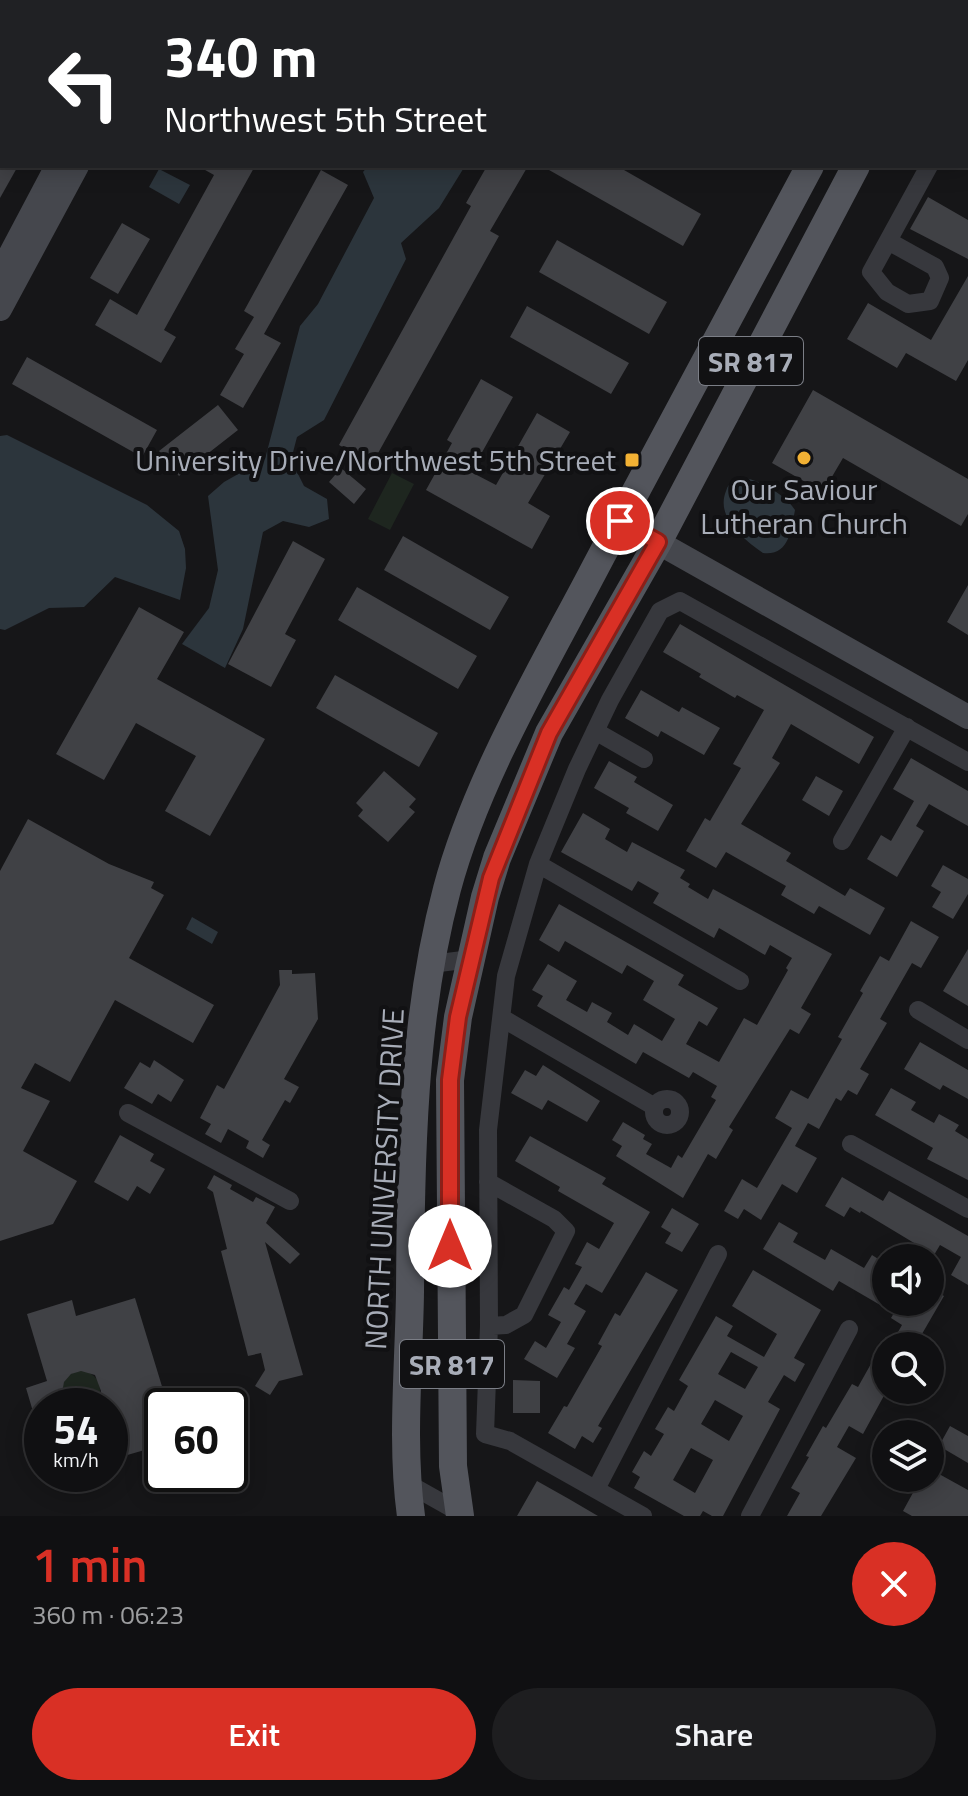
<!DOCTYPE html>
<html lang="en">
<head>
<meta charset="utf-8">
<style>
	body { margin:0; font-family:"Titillium Web",sans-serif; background:#1e1e20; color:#f1f3f6; height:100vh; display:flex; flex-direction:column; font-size:30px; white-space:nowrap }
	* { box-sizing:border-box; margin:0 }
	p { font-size:26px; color:#9c9d9f }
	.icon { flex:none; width:44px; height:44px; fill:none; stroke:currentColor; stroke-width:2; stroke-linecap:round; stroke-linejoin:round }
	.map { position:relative; height:1516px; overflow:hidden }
	.details { display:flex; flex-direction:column; background:#101012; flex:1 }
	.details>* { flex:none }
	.hud { position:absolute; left:0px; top:0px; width:968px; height:168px; box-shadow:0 4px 20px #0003,0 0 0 2px #303032; background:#202124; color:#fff; overflow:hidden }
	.controls { position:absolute; left:872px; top:1244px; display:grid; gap:16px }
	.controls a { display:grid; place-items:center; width:72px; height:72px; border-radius:50%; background:#101012; box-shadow:0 4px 20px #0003,0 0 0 2px #303032; font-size:40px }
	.speed { position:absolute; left:24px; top:1388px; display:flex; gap:16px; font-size:40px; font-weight:700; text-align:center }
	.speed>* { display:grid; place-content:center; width:104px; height:104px; border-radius:50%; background:#101012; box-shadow:0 4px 20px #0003,0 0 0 2px #303032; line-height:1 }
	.speed small { font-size:20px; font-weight:400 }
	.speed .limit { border:4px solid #111; border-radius:12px; background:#fff; color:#111 }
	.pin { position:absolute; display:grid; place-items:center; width:68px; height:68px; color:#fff; margin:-34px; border:4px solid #fff; border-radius:50%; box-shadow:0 2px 8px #0007 }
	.me { position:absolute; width:88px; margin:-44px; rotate:0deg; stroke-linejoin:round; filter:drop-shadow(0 0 6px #0008) }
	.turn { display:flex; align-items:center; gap:28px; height:168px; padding:0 32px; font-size:36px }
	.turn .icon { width:104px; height:104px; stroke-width:2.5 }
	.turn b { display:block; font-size:56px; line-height:68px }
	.round { display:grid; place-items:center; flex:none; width:84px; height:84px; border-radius:42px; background:#1e1e20 }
	.overview { display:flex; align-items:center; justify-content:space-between; height:136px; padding:0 32px }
	h1 { font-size:48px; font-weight:600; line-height:60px; color:#d93025 }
	.primary-button { display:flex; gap:16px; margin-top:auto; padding:16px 32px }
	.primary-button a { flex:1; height:92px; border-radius:48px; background:#d93025; color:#fff; font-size:32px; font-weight:600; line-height:92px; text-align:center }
	.primary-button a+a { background:#1e1e20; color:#f1f3f6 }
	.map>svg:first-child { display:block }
</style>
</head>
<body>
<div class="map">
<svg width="968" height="1516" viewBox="0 0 968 1516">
	<rect width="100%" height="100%" fill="#161618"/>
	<path fill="#1e261f" d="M392,473L414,484L390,530L368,519Z
		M62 1390a19 19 0 1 1 38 0a19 19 0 1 1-38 0Z"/>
	<path fill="#2c353c" d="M368,166H465L439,208L401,243L406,259L324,420L297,437L291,460L304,486L327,499L329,519L309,527L283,521L263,532L243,629L225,668L182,644L209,608L218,570L208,496L224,482L265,459L300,326L318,304L374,198L363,172Z
		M159,169L190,185L179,204L149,187Z
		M7,435L147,505L179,531L185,549L186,568L180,600L115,577L84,607L49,608L5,630L0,629V436Z
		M746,478C763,482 785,495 795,510C791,531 789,556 763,553C745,540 715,518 726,491C729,481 736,479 746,478Z
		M192,917L218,932L212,944L186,929Z"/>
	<path fill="#404145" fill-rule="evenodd" d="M0,166H18L0,198Z
		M198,166H255L164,330L176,337L161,363L95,325L110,299L137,315L214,175Z
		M487,166H528L490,231L499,236L372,464L339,445L471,206L466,203Z
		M542,166H617L701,214L683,246Z
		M321,170L348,185L264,334L281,343L243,408L220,395L244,354L235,349L254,317L244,311Z
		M928,197L968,220V259L910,229Z
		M122,223L150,239L118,294L90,278Z
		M557,240L667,302L649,334L539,272Z
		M968,276V360L956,381L906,353L897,368L847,339L868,303L931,340Z
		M527,306L629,363L611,394L510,337Z
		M27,357L157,430L142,457L12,384Z
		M481,379L513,397L471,472L496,485L537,413L570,432L528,503L550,516L532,549L426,490L452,443L447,440Z
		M813,390L968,479V514L961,526L843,458L823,492L772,463Z
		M218,405L238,430L179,476L159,451Z
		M341,468L366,489L354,504L329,482Z
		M403,536L509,597L490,630L384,570Z
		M293,541L325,559L285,634L296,640L271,687L228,664Z
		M968,585V635L947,622Z
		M357,587L477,656L458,689L338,620Z
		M139,607L184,632L157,679L265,739L210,836L165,811L196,756L136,723L104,780L56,754Z
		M680,624L874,737L859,764L791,724L772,758L780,763L741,824L791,853L786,861L845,896L850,888L885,908L870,935L819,906L814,914L781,895L786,886L726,852L716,868L686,851L705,818L710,821L741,768L733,764L764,710L737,695L735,698L699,677L701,674L663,652Z
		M335,675L438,733L419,767L316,708Z
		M641,690L679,712L682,707L720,728L704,755L661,731L658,737L625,718Z
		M911,758L968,791V826L929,804L916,826L924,831L897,877L867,859L881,835L891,841L914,801L893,789Z
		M609,761L637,777L634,782L673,805L658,831L626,813L629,808L594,788Z
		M384,771L416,799L409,807L415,812L388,842L358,816L363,810L356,803Z
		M816,776L843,791L829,816L802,800Z
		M583,813L610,829L605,839L627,852L632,842L685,870L680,878L690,884L688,887L708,899L713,889L832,954L801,1008L811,1014L799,1034L790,1029L729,1127L733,1130L716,1159L708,1154L683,1198L616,1156L622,1146L612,1140L623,1122L645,1135L643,1139L652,1144L646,1154L671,1168L678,1155L682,1158L716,1100L711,1097L717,1086L693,1072L689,1078L643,1052L636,1064L537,1006L543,996L532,990L548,964L577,981L566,1000L587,1012L592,1002L612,1013L607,1022L628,1035L634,1024L662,1041L675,1019L643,1000L654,981L627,965L622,974L565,941L559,952L539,940L559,904L684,975L678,985L718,1008L707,1026L699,1021L686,1044L719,1062L744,1018L757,1025L788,970L786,968L792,958L770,945L765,955L719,928L714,938L653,903L659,893L638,881L632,891L561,852Z
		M28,819L109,864L154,882L151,888L164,895L129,958L214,1005L193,1043L115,1000L70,1082L35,1063L21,1088L50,1101L23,1151L77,1181L53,1224L0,1241V871Z
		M943,865L968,879V894L953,919L932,907L941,892L931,886Z
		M911,921L939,937L921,968L912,963L880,1019L887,1023L860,1069L869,1074L857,1095L848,1090L841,1101L836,1098L819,1129L808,1123L795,1146L817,1158L797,1193L782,1184L761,1220L744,1209L738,1219L724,1211L742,1179L757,1188L792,1128L775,1118L791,1090L808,1099L842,1039L838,1037L863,993L860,991L880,956L889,961Z
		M968,949V1006L943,991Z
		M279,970H292V974L315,973L318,1019L284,1079L299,1087L290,1103L285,1100L262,1140L270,1145L263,1158L246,1148L249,1141L228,1129L221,1143L205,1134L211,1124L200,1118L217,1085L224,1089L280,985Z
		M920,1042L968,1070V1099L943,1085L940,1090L904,1069Z
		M154,1060L184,1080L171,1102L158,1094L152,1104L124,1088L140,1062L150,1068Z
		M543,1065L600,1101L587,1122L548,1100L542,1110L511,1093L525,1070L536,1076Z
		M891,1088L916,1102L911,1110L934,1123L939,1114L959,1125L955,1131L968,1139V1180L927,1159L933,1148L875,1115Z
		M120,1135L154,1154L150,1161L165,1169L150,1194L137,1186L128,1201L94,1182Z
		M530,1136L606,1178L602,1184L650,1212L602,1293L586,1284L574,1304L586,1311L567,1344L575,1348L557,1378L524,1359L535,1341L546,1348L561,1322L548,1315L564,1287L569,1290L582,1267L575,1264L587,1242L599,1249L614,1223L558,1191L560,1187L515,1161Z
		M214,1175L232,1185L230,1189L253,1202L256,1197L275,1207L266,1223L300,1254L290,1264L265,1242L303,1375L279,1381L270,1395L255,1386L265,1370L261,1353L248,1356L221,1251L227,1249L213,1192L207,1188Z
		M842,1177L883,1201L889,1191L968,1236V1285L951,1275L961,1257L940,1245L934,1255L861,1211L860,1213L850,1207L844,1217L825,1206Z
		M672,1208L699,1224L682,1252L665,1243L671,1233L661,1227Z
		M779,1222L798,1233L793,1242L825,1260L831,1249L864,1268L872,1255L886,1264V1302H930V1288L944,1296L915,1346H890L902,1325L891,1318L894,1313L839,1281L833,1291L763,1249Z
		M753,1270L821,1310L794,1358L805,1364L795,1382L784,1375L768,1402L780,1409L723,1516H712L703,1511L700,1516H684L634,1488L640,1477L632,1472L644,1451L651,1456L664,1434L655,1429L668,1407L674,1411L688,1386L679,1380L716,1316L733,1326L727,1336L764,1357L777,1334L732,1306ZM731,1352L758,1367L745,1389L718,1374ZM715,1400L743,1416L729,1441L701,1424ZM691,1448L713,1460L695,1493L673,1480Z
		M646,1272L678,1290L598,1426L602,1428L593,1443L582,1436L575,1449L548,1433L564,1406L567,1407L602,1346L598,1344L615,1313L620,1316Z
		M135,1298L168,1406H162V1445L110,1460V1406H97L101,1391L95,1375L81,1371L71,1374L64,1382L62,1393L66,1406H42V1432H39L26,1388L47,1381L27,1314L72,1300L76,1316Z
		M886,1337V1392L863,1434L849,1426L837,1447L856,1458L821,1516H787L800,1493L791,1488L809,1457L806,1456L823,1426L826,1428L852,1384L858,1387Z
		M513,1380L540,1381V1413H513Z
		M950,1426L968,1436V1463L939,1446Z
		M930,1469L968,1490V1516H912L903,1511L921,1478H930Z
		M537,1481L569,1499L598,1516H517Z"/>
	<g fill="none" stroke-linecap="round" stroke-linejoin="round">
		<path stroke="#37383d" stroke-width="18" d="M800,0L803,2
			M837,0L840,2
			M302,2L303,0
			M399,2L400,0
			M636,2L637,0
			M735,2L736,0
			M820,2L821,0
			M966,98L968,94
			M888,241L935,267L940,278L930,301L908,304L887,292L871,272L929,166
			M595,731L644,759
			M842,841L907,727
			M538,864L740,981
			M431,964L471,959
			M918,1010L968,1040
			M502,1018L655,1107
			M654 1112a13 13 0 1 1 26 0a13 13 0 1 1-26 0Z
			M128,1113L290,1201
			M851,1144L968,1209
			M488,1182L554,1219L566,1231L524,1315L506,1325L489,1326
			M407,1483L464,1515
			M596,1489L718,1254
			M643,1516L510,1441L485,1434L489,1326L488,1130L506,976L538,864L577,769L610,700L660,611L680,601L968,762
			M750,1516L849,1329"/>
		<path stroke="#45474d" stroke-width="24" d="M143,2L144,0
			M164,2L165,0
			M0,274L57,166
			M0,309L77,166
			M620,521L968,717"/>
		<path stroke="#53555c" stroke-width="28" d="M899,2L900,0
			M944,2L945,0
			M411,1516C401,1444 409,1365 410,1292C411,1158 412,1020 447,889C474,787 535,681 585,587C659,446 735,306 810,166
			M460,1516L453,1466L450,1080L458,1017L485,897L497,858L549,733L658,542L856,166"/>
	</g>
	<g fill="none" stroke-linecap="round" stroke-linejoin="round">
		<defs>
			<path id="route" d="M450,1246V1080L458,1017L491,878L549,733L658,542L620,521"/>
		</defs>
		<use href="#route" stroke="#8d1f18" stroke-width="20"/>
		<use href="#route" stroke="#d93025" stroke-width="14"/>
	</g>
	<g fill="#f2b134" stroke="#111113" stroke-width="3">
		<circle cx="804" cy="458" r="8"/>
		<rect x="624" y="452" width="16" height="16" rx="4"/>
	</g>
	<g text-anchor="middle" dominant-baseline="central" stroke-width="8" stroke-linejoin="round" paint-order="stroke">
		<g fill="#111113" stroke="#7b7e86" stroke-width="2">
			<rect x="699" y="337" width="104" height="48" rx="6"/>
			<rect x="400" y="1340" width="104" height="48" rx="6"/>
		</g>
		<g font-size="28" font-weight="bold" fill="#a8adb8">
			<text x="751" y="361">SR 817</text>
			<text x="452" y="1364">SR 817</text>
		</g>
		<g font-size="30" fill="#a8adb8" stroke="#111113" text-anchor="end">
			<text x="616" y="460">University Drive/Northwest 5th Street</text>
			<text x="804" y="489" text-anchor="middle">Our Saviour<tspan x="804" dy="34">Lutheran Church</tspan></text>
		</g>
		<g font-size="30" fill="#a8adb8" stroke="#111113">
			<text transform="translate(384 1179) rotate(-87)">NORTH UNIVERSITY DRIVE</text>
		</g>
	</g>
</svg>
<div class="controls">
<a><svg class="icon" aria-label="sound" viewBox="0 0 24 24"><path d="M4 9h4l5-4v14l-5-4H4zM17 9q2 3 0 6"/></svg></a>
<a><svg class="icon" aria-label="search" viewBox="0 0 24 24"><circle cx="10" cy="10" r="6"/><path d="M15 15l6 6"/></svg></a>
<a><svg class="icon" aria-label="layers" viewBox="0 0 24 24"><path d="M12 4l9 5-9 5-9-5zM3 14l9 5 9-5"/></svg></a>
</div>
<div class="speed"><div>54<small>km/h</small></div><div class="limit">60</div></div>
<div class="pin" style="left:620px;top:521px;background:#d93025"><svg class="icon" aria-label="arrive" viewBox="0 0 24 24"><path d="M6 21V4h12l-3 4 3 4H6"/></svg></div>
<svg class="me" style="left:450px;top:1246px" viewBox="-20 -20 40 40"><circle r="19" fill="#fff"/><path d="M0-13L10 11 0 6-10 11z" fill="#d93025"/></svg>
<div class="hud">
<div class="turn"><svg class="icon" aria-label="left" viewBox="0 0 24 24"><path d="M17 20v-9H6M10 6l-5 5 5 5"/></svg><div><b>340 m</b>Northwest 5th Street</div></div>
</div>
</div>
<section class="details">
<div class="overview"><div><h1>1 min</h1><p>360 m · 06:23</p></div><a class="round" style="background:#d93025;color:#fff"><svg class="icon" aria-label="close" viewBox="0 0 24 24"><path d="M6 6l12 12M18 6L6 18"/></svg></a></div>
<div class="primary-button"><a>Exit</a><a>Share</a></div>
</section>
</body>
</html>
